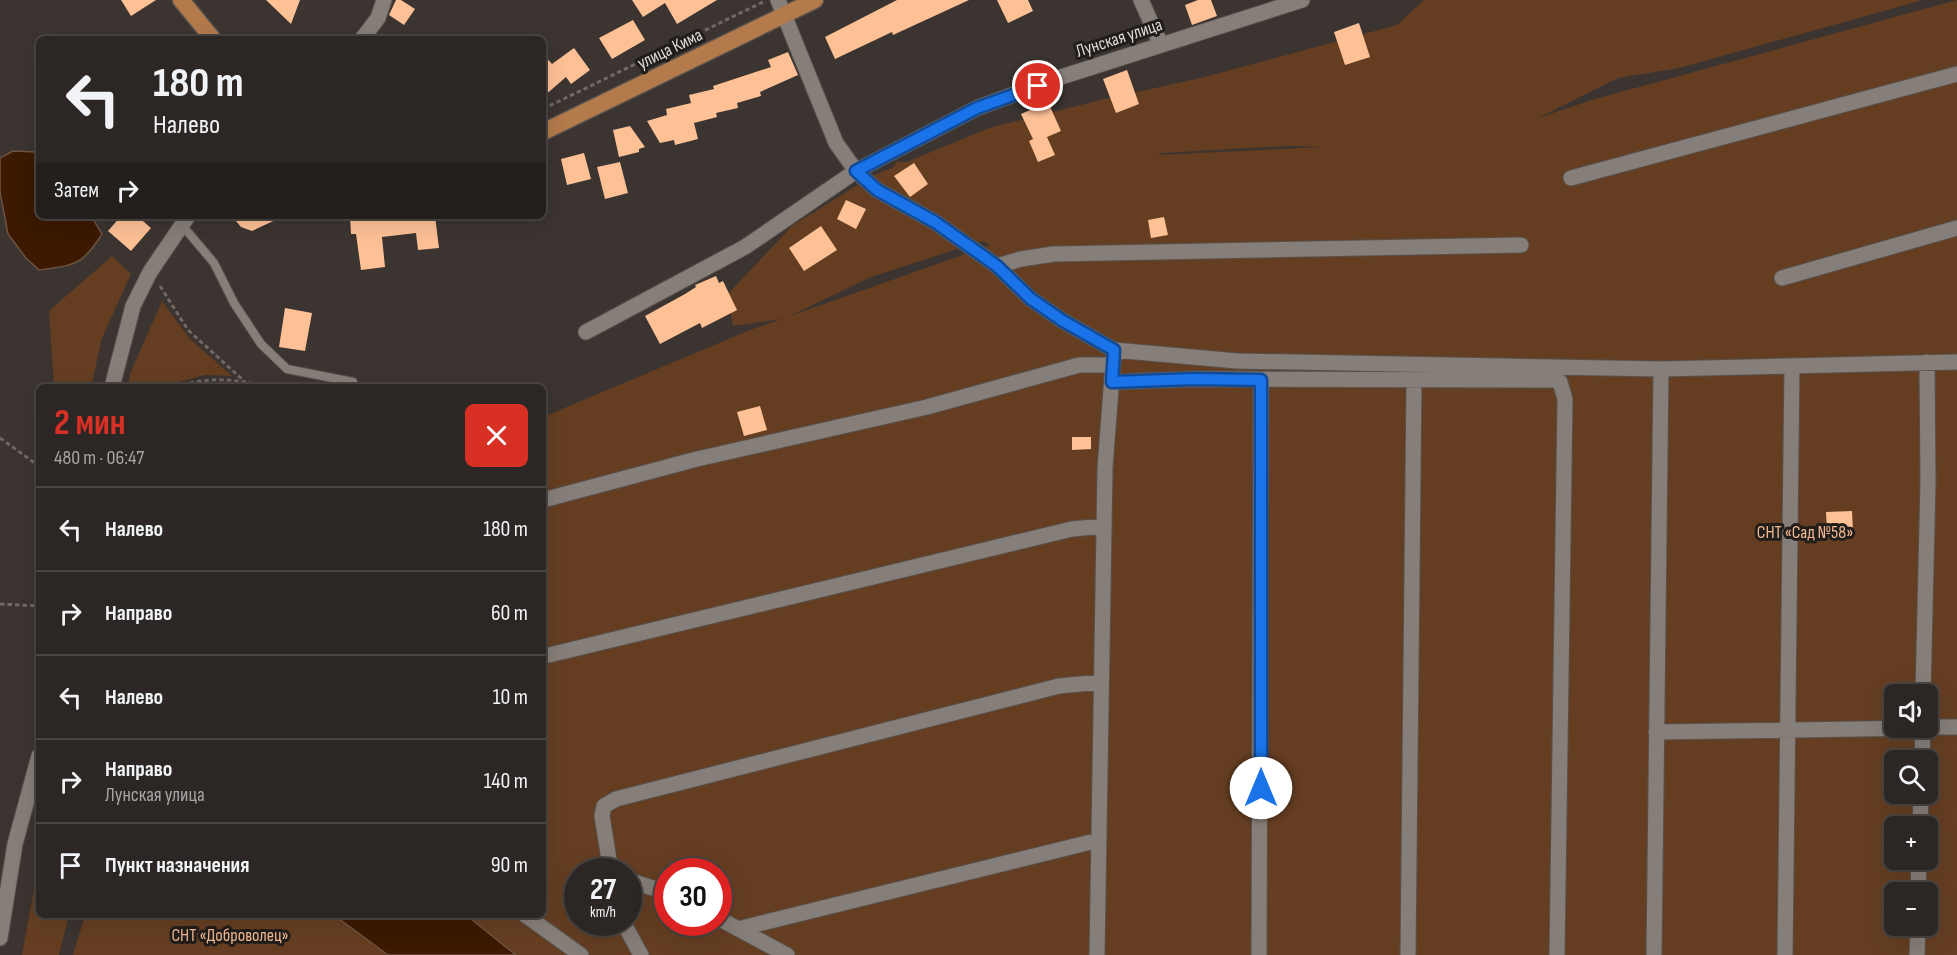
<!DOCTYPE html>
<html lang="ru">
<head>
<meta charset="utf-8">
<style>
	body { margin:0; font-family:"Sofia Sans Condensed",sans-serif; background:#342f2c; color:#f1f3f6; height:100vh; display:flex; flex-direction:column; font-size:22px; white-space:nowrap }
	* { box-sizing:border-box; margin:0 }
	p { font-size:20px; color:#a6a5a6 }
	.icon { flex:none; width:33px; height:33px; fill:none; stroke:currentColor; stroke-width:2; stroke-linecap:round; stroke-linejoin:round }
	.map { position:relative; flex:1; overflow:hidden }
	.details { position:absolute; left:36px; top:384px; width:510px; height:534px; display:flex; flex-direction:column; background:#2c2724; border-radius:9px; box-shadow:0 6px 24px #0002,0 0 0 2px #484441 }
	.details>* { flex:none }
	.banner { position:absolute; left:36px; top:36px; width:510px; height:183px; border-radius:9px; box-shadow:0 6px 24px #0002,0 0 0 2px #484441; background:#2c2724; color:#f1f3f6; overflow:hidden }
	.fabs { position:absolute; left:1884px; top:684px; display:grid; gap:12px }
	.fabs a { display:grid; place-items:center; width:54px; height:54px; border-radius:9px; background:#2c2724; box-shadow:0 6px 24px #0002,0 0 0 2px #484441; font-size:30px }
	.speed { position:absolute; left:564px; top:858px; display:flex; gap:12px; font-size:30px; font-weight:700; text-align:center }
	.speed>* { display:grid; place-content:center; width:78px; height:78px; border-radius:50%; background:#2c2724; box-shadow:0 6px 24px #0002,0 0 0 2px #484441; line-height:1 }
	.speed small { font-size:15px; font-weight:400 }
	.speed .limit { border:9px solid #d22; background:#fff; color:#111 }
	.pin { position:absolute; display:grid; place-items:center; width:51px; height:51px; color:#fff; margin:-26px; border:3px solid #fff; border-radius:50%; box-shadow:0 2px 6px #0007 }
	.me { position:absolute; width:66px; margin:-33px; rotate:0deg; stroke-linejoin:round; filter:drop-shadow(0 0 4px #0008) }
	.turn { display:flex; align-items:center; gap:21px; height:126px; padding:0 18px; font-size:27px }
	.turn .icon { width:78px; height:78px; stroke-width:2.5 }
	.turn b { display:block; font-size:42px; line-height:51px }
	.then { display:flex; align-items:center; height:57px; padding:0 18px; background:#0003; gap:12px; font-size:22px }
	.round { display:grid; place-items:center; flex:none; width:63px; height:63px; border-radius:9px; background:#342f2c }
	.summary { display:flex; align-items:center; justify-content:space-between; height:102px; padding:0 18px }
	h1 { font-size:36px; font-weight:700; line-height:45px; color:#d93025 }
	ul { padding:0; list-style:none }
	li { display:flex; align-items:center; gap:18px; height:84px; padding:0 18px; border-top:2px solid #484441 }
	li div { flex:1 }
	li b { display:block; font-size:22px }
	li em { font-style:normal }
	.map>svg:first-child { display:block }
</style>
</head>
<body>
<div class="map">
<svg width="1957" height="955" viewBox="0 0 1957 955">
	<rect width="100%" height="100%" fill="#3b3430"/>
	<path fill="#653e22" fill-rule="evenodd" d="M1424,0H1923L1679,68L1618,78L1538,118L1595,99L1957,0V955H516L466,915H543V417L750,330L782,319L733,326L727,295L792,226L870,177L894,167L896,162H907L989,128L1101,100L1205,77L1397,25ZM1286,146L1325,147L1157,155L1162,153ZM982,241L991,245L790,316L871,277ZM1894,694H1928V728H1894ZM1894,760H1928V794H1894ZM1894,826H1928V860H1894ZM578,872H628V922H578ZM668,872H718V922H668ZM1894,892H1928V926H1894Z
		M112,256L131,274L102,338L91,387H54L49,311Z
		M162,301L190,339L232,376L205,375L160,387H129L130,374Z
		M39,861V915H69L59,955H22Z
		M85,915H334L388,955H73Z"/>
	<path fill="#3c1900" stroke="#6d5340" stroke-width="1.5" d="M13,151L35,152L39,155V216H91L102,234C82,266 75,265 39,270L26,258L8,234L0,192V158Z
		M334,915H466L516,955H388Z"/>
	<path fill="#fec196" d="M121,0H156L131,16Z
		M266,0H300L291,24Z
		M396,0H401L415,9L404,25L389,15Z
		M632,0H717L677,24L665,3L643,17Z
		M897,0H969L893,35L892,32L835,59L825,37Z
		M997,0H1028L1033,11L1008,23Z
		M1198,0H1211L1217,16L1192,25L1185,5Z
		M633,20L645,40L612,59L599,38Z
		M1359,23L1370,57L1345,65L1334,32Z
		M574,48L590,70L571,84L566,77L543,97V54L552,64Z
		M788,52L798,75L760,92L761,96L737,103L738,108L716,113L717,117L694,123L698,139L675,145L674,140L660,143L647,121L667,115L666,109L691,103L689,95L714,89L713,86L771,67L768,60Z
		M1127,70L1139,104L1116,113L1103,79Z
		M1048,102L1061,131L1047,137L1055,155L1038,162L1029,141L1033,139L1021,114Z
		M630,126L645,147L639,149V152L619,157L613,130Z
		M584,153L591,179L567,185L561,159Z
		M620,162L628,193L605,199L597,167Z
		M914,163L928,184L910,197L894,176Z
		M846,200L866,209L856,229L837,219Z
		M121,216H137L151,228L131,251L108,231Z
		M232,216H284L252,231L241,227Z
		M350,216H412V218L435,216L439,248L418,250L416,233L382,237L385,267L361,270L356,234H351Z
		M1164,217L1168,235L1151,238L1148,220Z
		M821,226L837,250L804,271L789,248Z
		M716,276L719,283L723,281L737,310L702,328L700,323L660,344L645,316L685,294L696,287L695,285Z
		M285,308L312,313L305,351L279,347Z
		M760,406L767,430L744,436L737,412Z
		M1072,437H1091V449L1072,450Z
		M1852,511L1853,531H1827L1826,512Z"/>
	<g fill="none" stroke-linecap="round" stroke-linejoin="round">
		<defs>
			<path id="service" d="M182,225L214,263L234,303L261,344L287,369L353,382"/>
			<path id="minor" d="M778,0L836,143L856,171L877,190L935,222L997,266L1031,299L1063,321L1114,350L1237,361L1661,369L1957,362
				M1141,0L1161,45
				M362,39L378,18L384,0
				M1571,178L1957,74
				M997,266L1021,259L1054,254L1521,245
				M1782,278L1957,228
				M586,332L745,247L856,171L977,108L1058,78L1302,0
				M1112,382L1194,379L1554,380L1560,382L1565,399C1561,584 1561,770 1557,955
				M112,387L133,306L150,272L188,216
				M543,500L697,459L927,407L1079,365H1113
				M549,655L1072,529L1104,526
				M1923,694L1928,482L1927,362
				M1928,727H1957
				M1656,732L1921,728
				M1922,760L1923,728
				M1920,826L1921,794
				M611,872L602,816L604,806L616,799L1059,686L1101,682
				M628,880L668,893
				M1918,892L1919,860
				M525,915L581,955
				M718,918L787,955
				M623,922L641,955
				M738,929L1099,840
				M0,938L15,844L39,756
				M1097,955L1105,468L1114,350
				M1259,955L1261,380
				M1408,955L1414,380
				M1654,955L1661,369
				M1785,955L1792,366
				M1917,955L1918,926"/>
			<path id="primary" d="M181,0L213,39
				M543,132L815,0"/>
		</defs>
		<use href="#service" stroke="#57514d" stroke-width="10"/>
		<use href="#minor" stroke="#57514d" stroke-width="17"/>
		<use href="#primary" stroke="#57514d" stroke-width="19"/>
		<path stroke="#6f6865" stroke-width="3" stroke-dasharray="4.5 3" stroke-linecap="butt" d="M543,109L765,1
			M160,286L188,330L244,381
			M175,387C210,376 235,379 270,387
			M0,438L39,466
			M0,604L39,606"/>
		<use href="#service" stroke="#867e78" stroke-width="8"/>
		<use href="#minor" stroke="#867e78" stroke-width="15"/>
		<use href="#primary" stroke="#b37a4b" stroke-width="16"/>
	</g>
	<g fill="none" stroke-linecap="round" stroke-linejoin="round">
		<defs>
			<path id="route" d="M1038,86L977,108L856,171L877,190L935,222L997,266L1031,299L1063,321L1114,350L1112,382L1194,379L1261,380V788"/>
		</defs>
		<use href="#route" stroke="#114b97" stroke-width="15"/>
		<use href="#route" stroke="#1a73e8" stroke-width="10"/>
	</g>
	<g text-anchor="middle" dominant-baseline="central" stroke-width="6" stroke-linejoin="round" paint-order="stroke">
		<g font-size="18" fill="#dfdad7" stroke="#201d1a">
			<text transform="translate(1119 38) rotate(-18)">Лунская улица</text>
			<text transform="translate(670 49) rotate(-26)">улица Кима</text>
		</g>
		<g font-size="18" fill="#f2b890" stroke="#201d1a">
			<text x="1805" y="532">СНТ «Сад №58»</text>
			<text x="230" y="935">СНТ «Доброволец»</text>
		</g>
	</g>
</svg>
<div class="fabs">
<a><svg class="icon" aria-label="sound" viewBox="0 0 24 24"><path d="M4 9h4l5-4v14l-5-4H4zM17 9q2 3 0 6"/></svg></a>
<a><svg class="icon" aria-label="search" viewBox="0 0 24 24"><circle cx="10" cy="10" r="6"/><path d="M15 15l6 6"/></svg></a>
<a>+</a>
<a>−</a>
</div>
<div class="speed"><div>27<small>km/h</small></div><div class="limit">30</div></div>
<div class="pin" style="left:1038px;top:86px;background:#d93025"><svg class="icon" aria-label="arrive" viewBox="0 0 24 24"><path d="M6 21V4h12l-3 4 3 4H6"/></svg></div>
<svg class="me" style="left:1261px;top:788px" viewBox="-20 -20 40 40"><circle r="19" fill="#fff"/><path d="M0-13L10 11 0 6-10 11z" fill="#1a73e8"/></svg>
<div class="banner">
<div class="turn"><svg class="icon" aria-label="left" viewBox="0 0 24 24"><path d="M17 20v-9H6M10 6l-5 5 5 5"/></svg><div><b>180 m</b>Налево</div></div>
<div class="then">Затем<svg class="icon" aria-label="right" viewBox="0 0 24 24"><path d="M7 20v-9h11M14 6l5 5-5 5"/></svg></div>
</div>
<section class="details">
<div class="summary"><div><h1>2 мин</h1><p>480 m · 06:47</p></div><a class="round" style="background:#d93025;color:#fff"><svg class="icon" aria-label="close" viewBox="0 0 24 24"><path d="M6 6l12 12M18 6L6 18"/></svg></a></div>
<ul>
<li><svg class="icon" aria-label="left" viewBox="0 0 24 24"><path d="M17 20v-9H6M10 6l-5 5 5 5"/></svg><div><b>Налево</b></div><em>180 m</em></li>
<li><svg class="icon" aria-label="right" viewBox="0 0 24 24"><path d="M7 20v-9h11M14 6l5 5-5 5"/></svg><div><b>Направо</b></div><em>60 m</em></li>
<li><svg class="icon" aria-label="left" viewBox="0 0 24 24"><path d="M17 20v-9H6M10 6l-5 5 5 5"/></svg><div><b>Налево</b></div><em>10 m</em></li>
<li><svg class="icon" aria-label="right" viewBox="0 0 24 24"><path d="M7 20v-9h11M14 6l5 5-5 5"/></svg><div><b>Направо</b><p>Лунская улица</p></div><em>140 m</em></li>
<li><svg class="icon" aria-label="arrive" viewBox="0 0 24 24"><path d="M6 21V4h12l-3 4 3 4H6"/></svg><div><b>Пункт назначения</b></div><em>90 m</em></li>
</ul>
</section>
</div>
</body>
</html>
